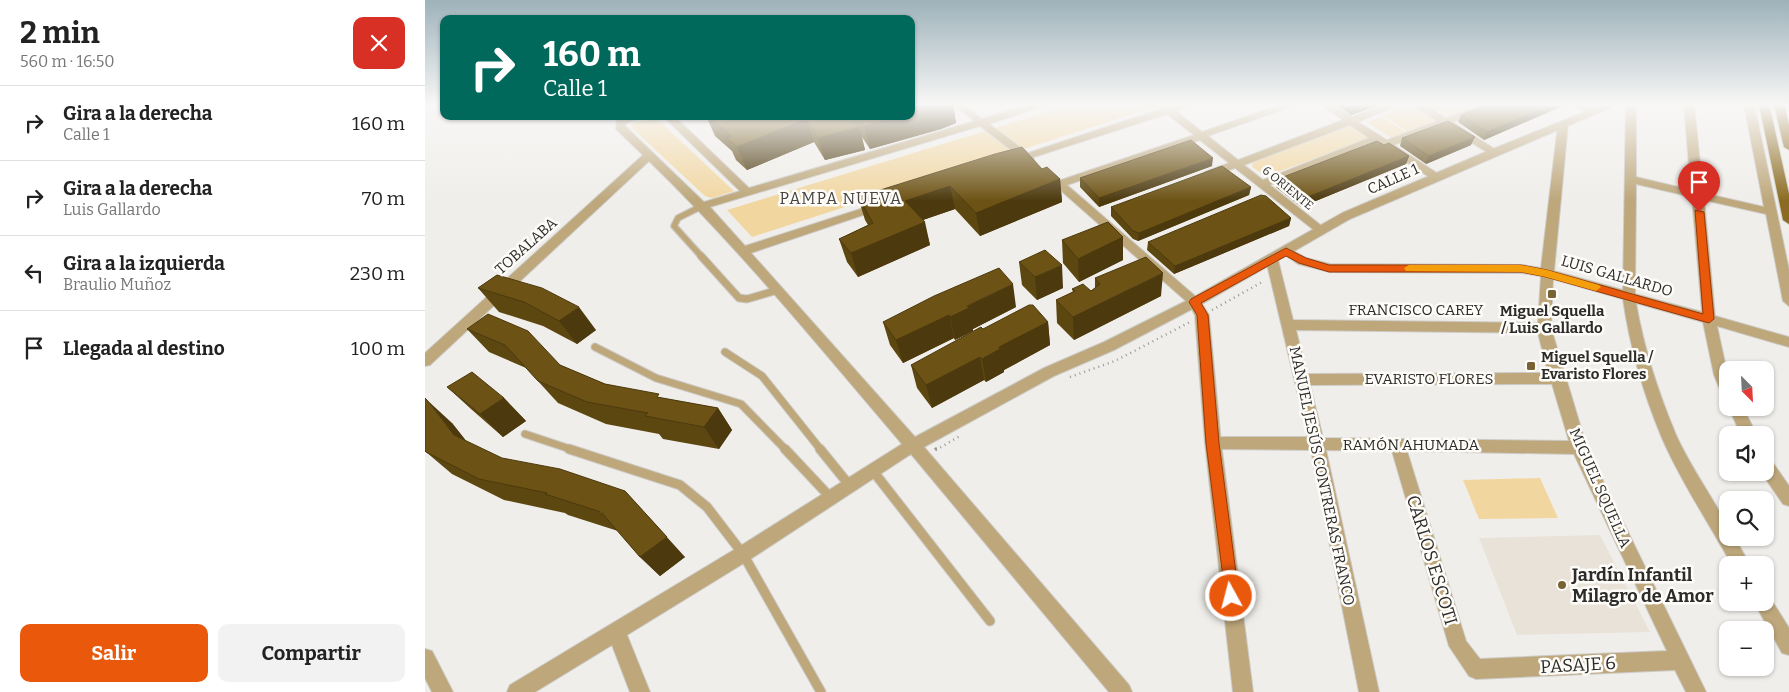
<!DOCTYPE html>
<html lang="es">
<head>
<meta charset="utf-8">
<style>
	body { margin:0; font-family:Bitter,serif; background:#f2f2f2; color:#222; height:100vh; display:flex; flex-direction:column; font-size:19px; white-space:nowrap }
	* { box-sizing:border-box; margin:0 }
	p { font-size:16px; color:#767676 }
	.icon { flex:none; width:28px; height:28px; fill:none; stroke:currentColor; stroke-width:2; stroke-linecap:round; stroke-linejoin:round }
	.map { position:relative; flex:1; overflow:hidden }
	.side { display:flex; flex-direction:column; background:#fff; width:425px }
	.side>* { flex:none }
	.guide { position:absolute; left:15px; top:15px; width:475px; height:105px; border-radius:10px; box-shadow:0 1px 4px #0004; background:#00695c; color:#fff; overflow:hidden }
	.needle { width:32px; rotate:156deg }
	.fabs { position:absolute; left:1294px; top:361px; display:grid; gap:10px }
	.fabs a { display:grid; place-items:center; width:55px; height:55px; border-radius:10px; background:#fff; box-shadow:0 1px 4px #0004; font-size:25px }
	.pin { position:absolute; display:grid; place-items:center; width:42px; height:42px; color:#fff; margin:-51px -21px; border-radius:50% 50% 50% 0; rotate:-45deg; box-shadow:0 0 5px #0007 }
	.pin .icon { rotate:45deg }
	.me { position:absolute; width:55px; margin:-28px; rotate:353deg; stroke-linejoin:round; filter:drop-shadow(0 0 4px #0008) }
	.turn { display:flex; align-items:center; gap:18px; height:105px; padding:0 20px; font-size:22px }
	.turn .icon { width:65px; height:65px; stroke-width:2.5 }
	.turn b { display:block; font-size:35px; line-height:42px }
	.round { display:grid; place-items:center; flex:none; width:52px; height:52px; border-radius:10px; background:#f2f2f2 }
	.summary { display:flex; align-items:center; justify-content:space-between; height:85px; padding:0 20px }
	h1 { font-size:30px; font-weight:700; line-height:38px }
	.button { display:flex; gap:10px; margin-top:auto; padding:10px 20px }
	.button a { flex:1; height:58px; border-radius:10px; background:#ea580c; color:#fff; font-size:20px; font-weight:700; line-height:58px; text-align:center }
	.button a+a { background:#f2f2f2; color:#222 }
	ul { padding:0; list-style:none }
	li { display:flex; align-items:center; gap:15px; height:75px; padding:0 20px; border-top:1px solid #e0e0e0 }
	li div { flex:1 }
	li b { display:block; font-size:19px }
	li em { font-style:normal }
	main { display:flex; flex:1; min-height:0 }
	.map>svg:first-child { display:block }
</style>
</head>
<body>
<main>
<section class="side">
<div class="summary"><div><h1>2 min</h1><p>560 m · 16:50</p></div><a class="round" style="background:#d93025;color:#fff"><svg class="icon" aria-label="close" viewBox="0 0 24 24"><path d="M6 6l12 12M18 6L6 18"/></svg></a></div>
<ul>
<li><svg class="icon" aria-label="right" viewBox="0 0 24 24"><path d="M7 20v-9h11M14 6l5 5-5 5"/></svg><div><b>Gira a la derecha</b><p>Calle 1</p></div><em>160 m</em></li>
<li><svg class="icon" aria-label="right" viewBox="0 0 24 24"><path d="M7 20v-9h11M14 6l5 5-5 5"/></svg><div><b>Gira a la derecha</b><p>Luis Gallardo</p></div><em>70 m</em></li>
<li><svg class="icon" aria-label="left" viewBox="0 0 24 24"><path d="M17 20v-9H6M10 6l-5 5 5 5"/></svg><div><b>Gira a la izquierda</b><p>Braulio Muñoz</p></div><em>230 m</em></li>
<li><svg class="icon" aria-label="arrive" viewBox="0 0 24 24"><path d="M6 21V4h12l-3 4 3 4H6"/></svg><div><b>Llegada al destino</b></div><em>100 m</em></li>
</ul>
<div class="button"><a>Salir</a><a>Compartir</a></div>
</section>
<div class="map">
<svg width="1364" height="692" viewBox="0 0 1364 692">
	<rect width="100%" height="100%" fill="#f0eeea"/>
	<path fill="#e8e2d8" d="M1175,535L1225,632L1092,635L1054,538Z"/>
	<path fill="#f1d6a0" d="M649,104H738L327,237L302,210Z
		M1002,104H1055C1028,115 1028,122 1002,104Z
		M980,106L989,107L1009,120L1008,123L984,132L957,115Z
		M957,117L982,133L968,139L942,122Z
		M231,118L309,191L287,198L280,196L207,128V123Z
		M923,126H929L944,135V139L844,175L838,174L827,167L828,162Z
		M1115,478L1133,518L1054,519L1038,480Z"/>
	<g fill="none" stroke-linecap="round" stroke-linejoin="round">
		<defs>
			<path id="service-far2" d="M533,104L557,123
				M277,206L253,218L249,226L277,257"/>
			<path id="service-far1" d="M276,256L314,298L322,299L353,290
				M170,347L231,378L316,404L361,450
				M300,352L337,376L396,450
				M100,434L148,450"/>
			<path id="service" d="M144,449L255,485L282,507L318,554L396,692
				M360,449L406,498
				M395,449L425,486
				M448,471L565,621"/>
			<path id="minor" d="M607,104H624L564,124L603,153L751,104H767L751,111L777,132L857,104H873L783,136L813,160L918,120L895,104H907L927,117L961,104H976L933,122L962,140L1012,121L986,104H999L1021,118L1057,104H1072L1028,122L1074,152L1073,154H1065L1019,126L969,145L1015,175V179H1007L951,142L845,185L898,227L900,230L894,234L810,168L788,176H780V172L804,163L775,140L642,185L777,302L775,305L689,350L629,376L499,447L704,685L707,692H684L486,454L324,560L202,635L225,692H205L187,645L110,692H82L85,685L312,548L477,444C395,348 315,249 224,161L5,365L0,366V353L218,155L191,129L192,119L219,116L201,123L200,126L279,202L315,191L238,116H249L324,188ZM742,114L769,135L636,180L621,170L616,173L761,301L679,342L619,368L490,437L326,253L459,208V204H451L320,246L285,207L555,126L594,156L589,159L590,161H609V157ZM925,125L944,138L838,180L819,165Z
				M1148,104H1161L1172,112L1164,114Z
				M1201,104H1211V177L1266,190L1259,104H1269L1278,193L1339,207L1319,104H1329L1364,270V306L1358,301L1341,214L1279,200L1290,316L1364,337V347L1292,326L1302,372V396L1297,394L1289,375L1278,322L1211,303C1219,349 1233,392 1251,435C1265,466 1286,495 1302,525V538H1310L1325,565H1307C1285,525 1255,480 1237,438C1218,393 1205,347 1198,299L1128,279L1126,328L1162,448L1281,692H1261L1250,670L1051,679L1044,676L1024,646L967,451L901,450L954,692H934L886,450L788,449L783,448L780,443L783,438L788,437H883L841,260L847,256L853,260L868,320L1113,323L1116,276L1097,273L905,272L873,264L855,251L861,247L881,258L905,264L1097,265L1116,268L1133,124L1138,121L1143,124L1129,271L1198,290ZM1211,184L1267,197L1277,312L1210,294ZM871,330L1113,333L1123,373L882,374ZM1127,384L1144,441L898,438L885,385ZM982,451L1149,454L1242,651L1055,659L1041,641Z
				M1304,408H1318L1332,435H1316Z
				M1340,458L1346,460L1364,486V506L1358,504L1336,472H1340Z
				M1340,594L1344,596L1364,628V655L1357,653L1329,602H1340Z
				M0,649L7,651L28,692H7L0,678Z"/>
			<path id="tertiary" d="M1179,104H1194L925,219L777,304L784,315L796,443L828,692H808L780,443L770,315L763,302L765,299L917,213L1065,150Z"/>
			<path id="primary" d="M1334,104H1344L1364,194V224L1358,220Z
				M1349,104H1359L1364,125V150L1359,147Z"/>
		</defs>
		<use href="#service-far2" stroke="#cdcbc8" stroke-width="8"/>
		<use href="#service-far1" stroke="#cdcbc8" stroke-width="9"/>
		<use href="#service" stroke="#cdcbc8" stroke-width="11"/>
		<use href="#minor" stroke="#cdcbc8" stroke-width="2"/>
		<use href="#tertiary" stroke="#cdcbc8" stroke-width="2"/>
		<use href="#primary" stroke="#cdcbc8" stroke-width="2"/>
		<path stroke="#9b9997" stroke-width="2" stroke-dasharray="1 3" stroke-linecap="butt" d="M630,108L640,104"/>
		<path stroke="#9b9997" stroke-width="2.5" stroke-dasharray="1 4" stroke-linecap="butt" d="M787,310L839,281
			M645,377L690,361L765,322
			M510,448L511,450
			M511,450L535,436"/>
		<path stroke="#9b9997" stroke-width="3" stroke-dasharray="2 5" stroke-linecap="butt" d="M510,449H514"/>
		<use href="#service-far2" stroke="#bda77b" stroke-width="5.5"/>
		<use href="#service-far1" stroke="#bda77b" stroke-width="7"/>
		<use href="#service" stroke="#bda77b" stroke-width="9"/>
		<use href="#minor" fill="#bda77b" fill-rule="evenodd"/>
		<use href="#tertiary" fill="#bda77b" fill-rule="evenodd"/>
		<use href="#primary" fill="#8b6b21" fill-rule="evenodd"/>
	</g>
	<path fill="#5d4711" d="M486,104H528L531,123L516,129L445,149L437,137L440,150L400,160L389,142L322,170L311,160L307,151L290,136L282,118L277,120L275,116H419L425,121L422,116H486Z
		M910,104H957L926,115Z
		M1062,104H1142L1059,140L1033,122L1036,115Z
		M977,138L1046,145L1001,164L975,146Z
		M959,145L984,156L981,164L876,207L851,187L853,179Z
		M787,166L674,207L655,187V178Z
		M617,169L635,179L637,202L555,236L530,209L498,220L505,245L433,277L422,262L414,239L443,225L440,220L433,197Z
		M826,187L824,195L713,241L708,239L686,216V207Z
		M866,218L864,226L749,274L722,250L723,242Z
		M698,237V260L654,282L638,263L637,240Z
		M594,262L638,288L612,300L597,285Z
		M72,275L171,330L152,344L118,326L74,312L53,288Z
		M670,278L736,296L649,340L632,323L631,300L648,292L647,289L666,291L670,288Z
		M591,307L548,329V331L530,340L529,338L478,363L465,345L458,322Z
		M623,322L625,345L579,370V372L561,382L559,380L507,408L492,388L486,365L558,329Z
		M42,329L135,365L180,384L237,398L293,408L307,430L294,449L238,439L234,434L181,424L133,403L101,368L64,352Z
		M22,387L79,398L101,421L78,437L46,409Z
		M27,423L41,441L260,557L235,576L215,557L193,531L143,515L140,513L79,500L27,474L1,452Z"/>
	<path fill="#4c390e" d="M517,104H528L531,123L516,129L445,149L439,126L476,116H486V113Z
		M936,104H957L926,115L928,107Z
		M1129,104H1142L1059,140L1062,132Z
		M275,116H281L282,118L277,120Z
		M381,119L389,142L322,170L312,147Z
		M434,127L440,150L400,160L393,138Z
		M1050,137L1046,145L1001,164L1004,156Z
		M984,156L981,164L876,207L878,199Z
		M788,158L787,166L674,207V198Z
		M635,179L637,202L555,236L551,213Z
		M525,186L530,209L486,224L480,201Z
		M826,187L824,195L713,241L714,233Z
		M866,218L864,226L749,274L750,266Z
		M500,222L505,245L433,277L426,253Z
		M698,237V260L654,282L653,259Z
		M637,265L638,288L612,300L610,277Z
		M738,273L736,296L649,340L648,317Z
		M588,284L591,307L548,329V331L530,340L525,317L542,306Z
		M154,307L171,330L152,344L134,321Z
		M524,315L529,338L478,363L471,340Z
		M623,322L625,345L579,370V372L561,382L557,359L574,347Z
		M555,357L559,380L507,408L501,385Z
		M79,398L101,421L78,437L55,414Z
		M2,400L27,423L54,457L29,435Z
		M293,408L307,430L294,449L279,427Z
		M200,491L260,557L235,576L215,557Z"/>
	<path fill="#6c5214" stroke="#4c390e" d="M486,104H517L486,113Z
		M924,104H936L928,107Z
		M1062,104H1129L1062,132L1036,115Z
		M283,116H419L434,127L393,138L381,119L312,147L301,137L306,136Z
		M432,116H476L439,126Z
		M1023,121L1050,137L1004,156L977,138Z
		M766,140L788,158L674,198L655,178Z
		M952,141L959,145L964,143L984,156L878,199L853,179Z
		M597,147L617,169L622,167L635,179L551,213L525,186L480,201L500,222L426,253L414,239L448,223L433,197L570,154Z
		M797,166L826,187L714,233L708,231L686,207Z
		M836,195L841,196L866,218L750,266L723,242Z
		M683,222L698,237L653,259L637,240Z
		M620,250L637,265L610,277L594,262Z
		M721,257L738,273L648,317L631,300L650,291L647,289L658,284L666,291L675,284L670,278Z
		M574,268L588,284L542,306L544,308L525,317L524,315L471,340L458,322L509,296Z
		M72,275L117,288L154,307L134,321L99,302L53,288Z
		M604,305H608L623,322L574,347L575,349L557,359L555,357L501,385L486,365L556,327L558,329Z
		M63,314L103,331L135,365L180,384L234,394L232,397L293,408L279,427L220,416L223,413L162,402L113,381L80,345L42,329Z
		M47,372L79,398L55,414L22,387Z
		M0,398L2,400L29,435L77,458L135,469L200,491L242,537L215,557L176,512L120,494L122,493L54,479L1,452L0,451Z"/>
	<linearGradient id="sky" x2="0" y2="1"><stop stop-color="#9db2ba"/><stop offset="0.52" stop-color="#f8f7f6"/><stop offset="1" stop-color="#f8f7f6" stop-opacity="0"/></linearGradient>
	<rect width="1364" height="201" fill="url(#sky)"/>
	<path fill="#ea580c" stroke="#983908" d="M1270,210L1279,212L1289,319L1284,323L1121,277L1096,272H904L874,263L861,256L776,303L783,315L794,443L814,596L812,601L806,603L801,601L781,443L772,315L764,302L766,299L861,248L881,258L904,265H1096L1122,270L1278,314Z"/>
	<path fill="#f59e0b" d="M984,265H1096L1122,270L1174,285L1176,287L1171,291L1121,277L1096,272L981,271L979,268Z"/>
	<g fill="#796332" stroke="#fefcf8" stroke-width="2">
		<rect x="1122" y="289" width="10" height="10" rx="2.5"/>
		<rect x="1101" y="361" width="10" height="10" rx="2.5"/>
		<circle cx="1137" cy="585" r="5"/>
	</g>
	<g text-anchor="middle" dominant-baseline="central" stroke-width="5" stroke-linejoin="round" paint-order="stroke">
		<g font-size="12" fill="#2d2c2b" stroke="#fefcf8">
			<text transform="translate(863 188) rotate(39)">6 ORIENTE</text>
		</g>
		<g font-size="15" fill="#2d2c2b" stroke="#fefcf8">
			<text transform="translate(968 179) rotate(-24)">CALLE 1</text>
			<text transform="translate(101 246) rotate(-42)">TOBALABA</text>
			<text transform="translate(1192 276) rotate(16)">LUIS GALLARDO</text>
			<text x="991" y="310">FRANCISCO CAREY</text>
			<text x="1004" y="379">EVARISTO FLORES</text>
			<text x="986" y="445">RAMÓN AHUMADA</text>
			<text transform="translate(897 476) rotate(78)">MANUEL JESÚS CONTRERAS FRANCO</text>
			<text transform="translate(1175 488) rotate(66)">MIGUEL SQUELLA</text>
		</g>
		<g font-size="15" font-weight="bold" fill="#2d2c2b" stroke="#fefcf8">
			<text x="1127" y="311">Miguel Squella<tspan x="1127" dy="17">/ Luis Gallardo</tspan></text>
			<text x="1116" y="357" text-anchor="start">Miguel Squella /<tspan x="1116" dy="17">Evaristo Flores</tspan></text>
		</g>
		<g font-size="16" letter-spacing="1" fill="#474542" stroke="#fefcf8">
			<text x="416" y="198">PAMPA NUEVA</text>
		</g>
		<g font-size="18" fill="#2d2c2b" stroke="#fefcf8">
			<text transform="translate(1007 560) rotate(73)">CARLOS ESCOTI</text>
			<text transform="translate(1153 665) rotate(-3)">PASAJE 6</text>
		</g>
		<g font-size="18" font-weight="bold" fill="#2d2c2b" stroke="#fefcf8" text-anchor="start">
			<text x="1147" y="575">Jardín Infantil<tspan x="1147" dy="21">Milagro de Amor</tspan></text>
		</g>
	</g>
</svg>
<div class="fabs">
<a><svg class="needle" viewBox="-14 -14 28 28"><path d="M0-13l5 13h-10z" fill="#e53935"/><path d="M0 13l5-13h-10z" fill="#767676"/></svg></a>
<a><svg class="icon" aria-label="sound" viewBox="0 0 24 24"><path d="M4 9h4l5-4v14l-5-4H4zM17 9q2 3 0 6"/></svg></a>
<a><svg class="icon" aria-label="search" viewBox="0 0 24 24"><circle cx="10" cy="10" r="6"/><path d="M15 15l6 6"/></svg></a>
<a>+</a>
<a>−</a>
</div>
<div class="pin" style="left:1274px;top:212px;background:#d93025"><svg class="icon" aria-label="arrive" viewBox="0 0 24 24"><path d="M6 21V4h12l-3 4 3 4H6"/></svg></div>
<svg class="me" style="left:806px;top:596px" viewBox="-20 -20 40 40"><circle r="17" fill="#ea580c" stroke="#fff" stroke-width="3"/><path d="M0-11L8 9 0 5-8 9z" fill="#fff"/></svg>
<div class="guide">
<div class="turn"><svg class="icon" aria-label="right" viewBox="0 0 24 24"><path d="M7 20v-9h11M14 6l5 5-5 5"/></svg><div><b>160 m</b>Calle 1</div></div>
</div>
</div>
</main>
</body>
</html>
